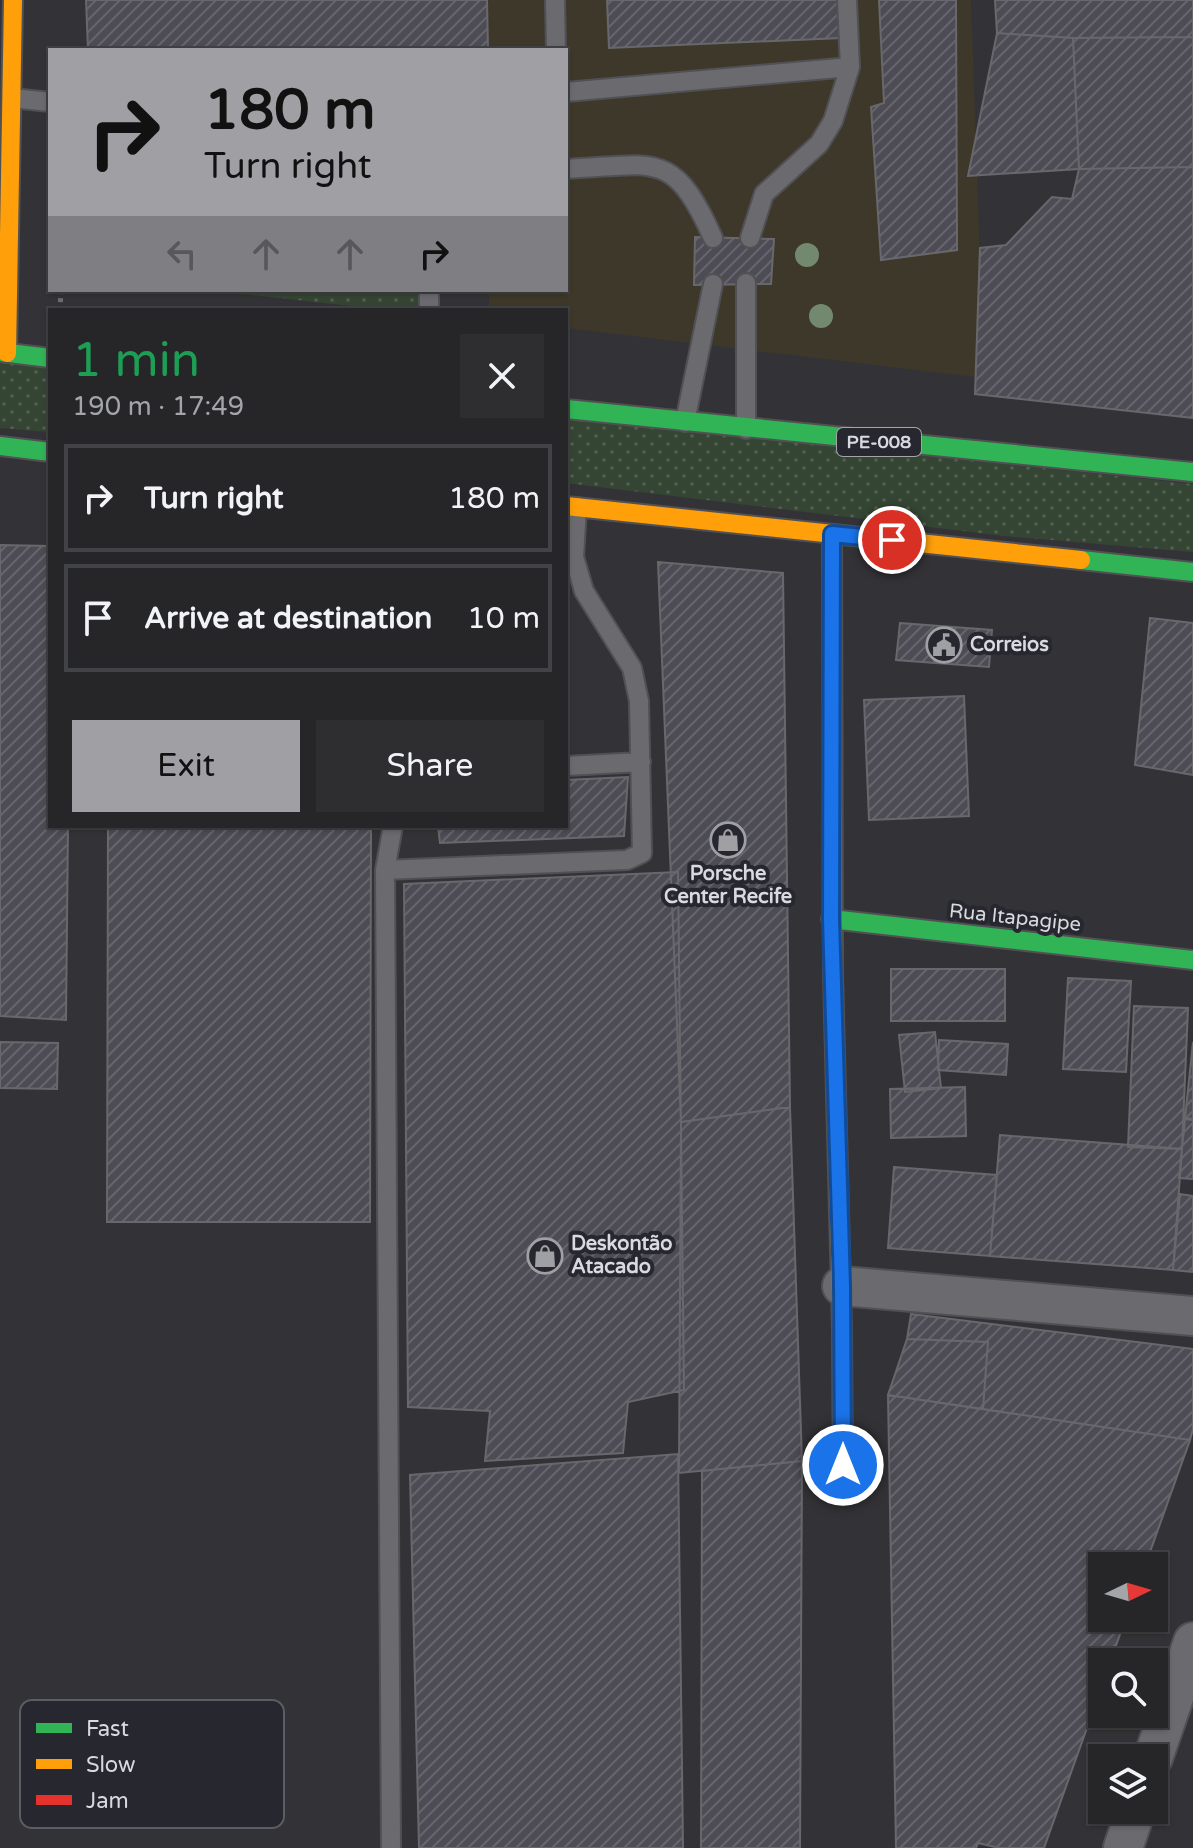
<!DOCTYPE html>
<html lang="en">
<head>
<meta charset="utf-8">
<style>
	body { margin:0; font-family:"Varela Round",sans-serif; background:#2e2e31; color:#f1f3f6; height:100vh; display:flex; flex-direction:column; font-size:30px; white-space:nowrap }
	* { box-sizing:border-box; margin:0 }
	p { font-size:26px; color:#a4a5a8 }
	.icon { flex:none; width:44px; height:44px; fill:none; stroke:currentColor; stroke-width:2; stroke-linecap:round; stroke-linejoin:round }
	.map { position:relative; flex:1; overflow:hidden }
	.details { position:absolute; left:48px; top:308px; width:520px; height:520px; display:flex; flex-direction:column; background:#262629; border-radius:0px; box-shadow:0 2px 6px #0004,0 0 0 2px #424346 }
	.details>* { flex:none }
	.hud { position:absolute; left:48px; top:48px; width:520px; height:244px; border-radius:0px; box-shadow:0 2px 6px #0004,0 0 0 2px #424346; background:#9f9fa4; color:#111; overflow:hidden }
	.needle { width:52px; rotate:85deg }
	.buttons { position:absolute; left:1088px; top:1552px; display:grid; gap:16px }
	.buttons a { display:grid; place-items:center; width:80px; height:80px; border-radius:0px; background:#262629; box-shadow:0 2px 6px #0004,0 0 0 2px #424346; font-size:40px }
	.pin { position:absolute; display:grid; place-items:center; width:68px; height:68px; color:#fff; margin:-34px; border:4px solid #fff; border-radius:50%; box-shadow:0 2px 8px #0007 }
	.me { position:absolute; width:88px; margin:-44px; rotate:0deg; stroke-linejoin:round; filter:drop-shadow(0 0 6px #0008) }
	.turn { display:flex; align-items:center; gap:28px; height:168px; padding:0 24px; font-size:36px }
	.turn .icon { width:104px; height:104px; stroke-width:2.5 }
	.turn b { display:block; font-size:56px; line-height:68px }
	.lanes { display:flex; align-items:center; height:76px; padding:0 24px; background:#0003; justify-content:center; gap:40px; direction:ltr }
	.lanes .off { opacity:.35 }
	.round { display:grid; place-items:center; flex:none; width:84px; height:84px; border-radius:0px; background:#2e2e31 }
	.head { display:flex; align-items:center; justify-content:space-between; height:136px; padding:0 24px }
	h1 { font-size:48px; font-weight:600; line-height:60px; color:#1e9e55 }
	.primary-button { display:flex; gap:16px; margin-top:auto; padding:16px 24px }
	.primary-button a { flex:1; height:92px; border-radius:0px; background:#9f9fa4; color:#111; font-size:32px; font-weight:600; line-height:92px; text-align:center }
	.primary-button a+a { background:#2e2e31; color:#f1f3f6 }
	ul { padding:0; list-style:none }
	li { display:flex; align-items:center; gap:24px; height:108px; margin:0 16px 12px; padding:0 8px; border:4px solid #424346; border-radius:0px }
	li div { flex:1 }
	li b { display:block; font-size:30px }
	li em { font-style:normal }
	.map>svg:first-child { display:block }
</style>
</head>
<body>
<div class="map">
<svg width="1193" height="1848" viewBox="0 0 1193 1848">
	<defs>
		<pattern id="grass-dots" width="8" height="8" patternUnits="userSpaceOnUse" patternTransform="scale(2)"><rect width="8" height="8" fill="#354533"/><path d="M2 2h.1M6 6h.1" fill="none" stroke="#525f50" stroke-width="1.8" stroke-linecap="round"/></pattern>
		<pattern id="building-hatch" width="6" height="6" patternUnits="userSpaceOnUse" patternTransform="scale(2)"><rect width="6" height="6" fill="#4d4c55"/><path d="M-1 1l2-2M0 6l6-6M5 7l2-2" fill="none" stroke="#66656d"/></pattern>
	</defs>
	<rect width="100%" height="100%" fill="#333337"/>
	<path fill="#3e382a" d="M487,0H971L984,378L566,328V310H489V290H566V50H488Z"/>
	<path fill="url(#grass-dots)" d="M207,290H425L427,310H388Z
		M0,359L50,365V432L0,428Z
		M566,418L1193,484V552L1004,536L566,483Z"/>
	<path fill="url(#building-hatch)" stroke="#68686c" stroke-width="2" d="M86,0H487L488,50H88Z
		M607,0H839L841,38L609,48Z
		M879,0H956L957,250L881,260L871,107L884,103Z
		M995,0H1193V37L1073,38L997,33Z
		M997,33L1073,38L1079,169L968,176Z
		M1193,37V167L1079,169L1073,38Z
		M1193,167V418L975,394L980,248L1006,245L1052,197L1072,199L1079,169Z
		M695,237L774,239L771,284L694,285Z
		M0,545L50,546V826H68L66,1020L0,1016Z
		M658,562L783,573L790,1107L681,1122Z
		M1150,618L1193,623V775L1135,765Z
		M900,623L992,630L989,667L896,660Z
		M964,696L969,816L869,820L864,700Z
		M628,777L624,836L440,843L438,826H566V780Z
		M108,826H371L370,1222H107Z
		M678,872L684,1390L628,1402L623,1453L485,1461L490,1411L408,1407L404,884Z
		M891,969H1005V1021H891Z
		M1068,978L1131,981L1126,1072L1063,1069Z
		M1134,1006L1188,1008L1182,1149L1128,1147Z
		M935,1032L941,1088L905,1092L899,1035Z
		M939,1040L1008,1044L1006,1075L938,1070Z
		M0,1042L58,1043L57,1089L0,1088Z
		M1193,1042V1119L1185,1118Z
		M965,1087L966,1136L891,1138L890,1089Z
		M790,1107L802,1461L679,1473L681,1122Z
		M1185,1119L1193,1120V1179L1179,1178Z
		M1000,1135L1182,1149L1173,1270L990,1256Z
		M894,1167L997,1175L990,1256L888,1248Z
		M1180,1194L1193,1196V1272L1173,1270Z
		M911,1314L1193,1349V1429L1190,1440L983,1409L988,1342L907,1339Z
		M907,1339L988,1342L983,1409L888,1395Z
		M888,1395L1190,1440L1145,1566H1102V1618H1126L1110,1662H1102V1686L1044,1848H999L978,1843L976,1848H896Z
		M678,1454L683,1848H419L410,1475Z
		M802,1461L800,1848H701L702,1471Z"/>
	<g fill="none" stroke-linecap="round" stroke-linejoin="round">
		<defs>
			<path id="lane" d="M555,0L556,50
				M566,92L850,67
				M12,98L50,102
				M566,169C654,165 673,148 713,238
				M750,238L764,194L819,144L833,121L850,67L847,0
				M746,283V429
				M429,290V310
				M685,422L713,284
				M566,766L641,762
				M393,826L385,870L627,860L642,853L639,701L632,668L584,591L574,557L577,507
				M385,870L391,1848"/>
			<path id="street" d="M842,1286L1193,1316
				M1153,1758L1193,1642
				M1123,1848L1136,1810"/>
			<path id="fast" d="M0,352L50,358
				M566,409L1193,472
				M0,446L50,452
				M1081,560L1193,572
				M831,919L1193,960"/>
			<path id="slow" d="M7,353L13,0
				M566,506L1081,560
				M833,975L842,1330"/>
			<path id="jam" d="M832,534L833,975
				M842,1330L843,1495"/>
		</defs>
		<use href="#lane" stroke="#515155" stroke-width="22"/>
		<use href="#street" stroke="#515155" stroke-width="42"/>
		<use href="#fast" stroke="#515155" stroke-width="22"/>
		<use href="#slow" stroke="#515155" stroke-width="22"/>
		<use href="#jam" stroke="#515155" stroke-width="22"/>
		<path stroke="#6c6c6f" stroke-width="5" stroke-dasharray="4 4" stroke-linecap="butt" d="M60,310L61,290"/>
		<use href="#lane" stroke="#6b6a6e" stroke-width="18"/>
		<use href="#street" stroke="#6b6a6e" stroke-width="38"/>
		<use href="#fast" stroke="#30b455" stroke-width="18"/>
		<use href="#slow" stroke="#ff9f0a" stroke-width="18"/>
		<use href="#jam" stroke="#e5322d" stroke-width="18"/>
	</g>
	<g fill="#72896f">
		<circle cx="807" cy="255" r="12"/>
		<circle cx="821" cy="316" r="12"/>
	</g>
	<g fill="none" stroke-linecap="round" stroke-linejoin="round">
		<defs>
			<path id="route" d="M843,1465L842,1286L831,919L832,534L892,540"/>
		</defs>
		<use href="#route" stroke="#114b97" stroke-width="20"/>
		<use href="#route" stroke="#1a73e8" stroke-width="14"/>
	</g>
	<defs>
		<symbol id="civic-ring" viewBox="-11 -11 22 22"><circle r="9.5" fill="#27272f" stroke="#9f9fa4" stroke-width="1.5"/><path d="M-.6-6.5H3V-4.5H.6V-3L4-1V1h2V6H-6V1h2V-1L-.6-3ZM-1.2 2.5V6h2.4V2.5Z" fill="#9f9fa4"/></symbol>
		<symbol id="shop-ring" viewBox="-11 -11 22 22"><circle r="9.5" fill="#27272f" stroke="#9f9fa4" stroke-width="1.5"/><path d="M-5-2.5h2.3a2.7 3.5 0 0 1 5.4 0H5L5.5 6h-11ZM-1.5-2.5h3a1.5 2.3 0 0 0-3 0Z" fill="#9f9fa4"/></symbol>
	</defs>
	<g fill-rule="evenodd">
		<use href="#civic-ring" x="924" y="625" width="40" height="40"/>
		<use href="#shop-ring" x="708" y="820" width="40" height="40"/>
		<use href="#shop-ring" x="525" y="1236" width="40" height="40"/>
	</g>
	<g text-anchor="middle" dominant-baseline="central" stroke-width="8" stroke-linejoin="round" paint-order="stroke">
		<rect fill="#27272f" stroke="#a4a4aa" stroke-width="2" x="837" y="428" width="84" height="28" rx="6"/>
		<g font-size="18" font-weight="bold" fill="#d9d9df">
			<text x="879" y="442">PE-008</text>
		</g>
		<g font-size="20" font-weight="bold" fill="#d9d9df" stroke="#27272f" text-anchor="start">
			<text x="970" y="645">Correios</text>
			<text x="728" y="874" text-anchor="middle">Porsche<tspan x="728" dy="23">Center Recife</tspan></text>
			<text x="571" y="1244">Deskontão<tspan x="571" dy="23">Atacado</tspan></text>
		</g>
		<g font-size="20" fill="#d9d9df" stroke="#27272f">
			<text transform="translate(1015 918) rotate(6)">Rua Itapagipe</text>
		</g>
	</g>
	<rect x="20" y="1700" width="264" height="128" rx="12" fill="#27272f" stroke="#5c5c64" stroke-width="2"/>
	<rect x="36" y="1723" width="36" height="10" fill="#30b455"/>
	<rect x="36" y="1759" width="36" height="10" fill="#ff9f0a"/>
	<rect x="36" y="1795" width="36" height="10" fill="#e5322d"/>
	<g font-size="22" fill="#d9d9df">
		<text x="86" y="1736">Fast</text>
		<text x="86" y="1772">Slow</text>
		<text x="86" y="1808">Jam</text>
	</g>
</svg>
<div class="buttons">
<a><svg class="needle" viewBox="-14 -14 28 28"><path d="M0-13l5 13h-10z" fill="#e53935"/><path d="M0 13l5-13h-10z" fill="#a4a5a8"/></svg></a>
<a><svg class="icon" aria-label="search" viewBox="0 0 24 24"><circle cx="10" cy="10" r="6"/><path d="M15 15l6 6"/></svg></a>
<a><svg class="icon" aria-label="layers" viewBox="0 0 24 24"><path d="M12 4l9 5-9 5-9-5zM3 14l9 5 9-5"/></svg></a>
</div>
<div class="pin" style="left:892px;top:540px;background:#d93025"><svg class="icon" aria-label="arrive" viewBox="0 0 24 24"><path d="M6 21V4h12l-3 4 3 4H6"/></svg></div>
<svg class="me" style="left:843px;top:1465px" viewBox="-20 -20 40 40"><circle r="17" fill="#1a73e8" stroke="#fff" stroke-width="3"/><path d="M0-11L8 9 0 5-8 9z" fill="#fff"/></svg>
<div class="hud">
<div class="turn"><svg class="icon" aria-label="right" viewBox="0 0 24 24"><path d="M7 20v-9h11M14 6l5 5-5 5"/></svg><div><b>180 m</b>Turn right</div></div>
<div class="lanes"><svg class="icon off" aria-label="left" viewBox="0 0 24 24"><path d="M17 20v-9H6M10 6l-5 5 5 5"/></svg><svg class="icon off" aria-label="ahead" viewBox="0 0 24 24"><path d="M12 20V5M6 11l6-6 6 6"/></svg><svg class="icon off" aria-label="ahead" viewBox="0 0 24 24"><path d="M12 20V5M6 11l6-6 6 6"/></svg><svg class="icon" aria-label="right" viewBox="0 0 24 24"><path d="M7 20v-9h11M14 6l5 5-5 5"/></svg></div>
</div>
<section class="details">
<div class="head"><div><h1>1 min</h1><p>190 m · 17:49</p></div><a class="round"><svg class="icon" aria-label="close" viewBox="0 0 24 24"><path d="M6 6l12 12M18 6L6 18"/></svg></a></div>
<ul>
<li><svg class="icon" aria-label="right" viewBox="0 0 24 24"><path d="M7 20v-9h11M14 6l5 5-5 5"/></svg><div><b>Turn right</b></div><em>180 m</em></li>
<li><svg class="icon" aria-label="arrive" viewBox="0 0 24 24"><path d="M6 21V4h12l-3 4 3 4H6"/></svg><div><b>Arrive at destination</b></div><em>10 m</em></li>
</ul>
<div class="primary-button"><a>Exit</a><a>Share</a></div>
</section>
</div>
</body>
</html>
